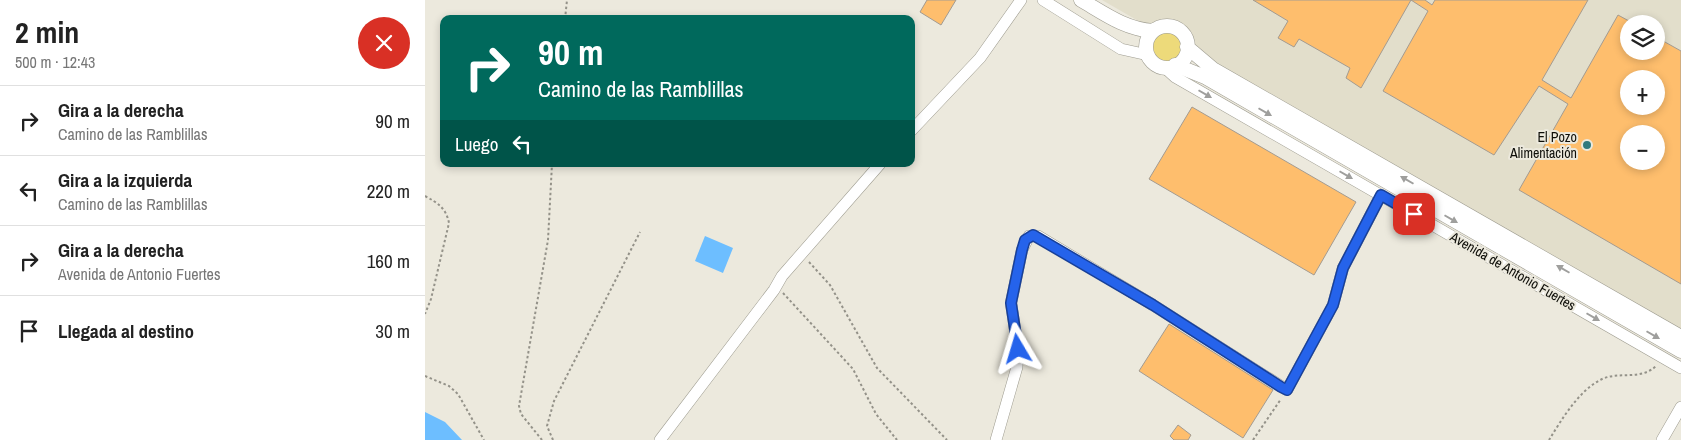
<!DOCTYPE html>
<html lang="es">
<head>
<meta charset="utf-8">
<style>
	body { margin:0; font-family:"Archivo Narrow",sans-serif; background:#f6f6f6; color:#222; height:100vh; display:flex; flex-direction:column; font-size:19px; white-space:nowrap }
	* { box-sizing:border-box; margin:0 }
	p { font-size:16px; color:#767676 }
	.icon { flex:none; width:28px; height:28px; fill:none; stroke:currentColor; stroke-width:2; stroke-linecap:round; stroke-linejoin:round }
	.map { position:relative; flex:1; overflow:hidden }
	.details { display:flex; flex-direction:column; background:#fff; width:425px }
	.details>* { flex:none }
	.top-card { position:absolute; left:15px; top:15px; width:475px; height:152px; border-radius:10px; box-shadow:0 2px 8px #0003; background:#00695c; color:#fff; overflow:hidden }
	.fabs { position:absolute; left:1195px; top:15px; display:grid; gap:10px }
	.fabs a { display:grid; place-items:center; width:45px; height:45px; border-radius:50%; background:#fff; box-shadow:0 2px 8px #0003; font-size:25px }
	.pin { position:absolute; display:grid; place-items:center; width:42px; height:42px; color:#fff; margin:-21px; border-radius:10px; box-shadow:0 2px 8px #0006 }
	.me { position:absolute; width:55px; margin:-28px; rotate:353deg; stroke-linejoin:round; filter:drop-shadow(0 0 4px #0008) }
	.turn { display:flex; align-items:center; gap:18px; height:105px; padding:0 15px; font-size:22px }
	.turn .icon { width:65px; height:65px; stroke-width:2.5 }
	.turn b { display:block; font-size:35px; line-height:42px }
	.then { display:flex; align-items:center; height:48px; padding:0 15px; background:#0003; gap:10px; font-size:19px }
	.round { display:grid; place-items:center; flex:none; width:52px; height:52px; border-radius:26px; background:#f6f6f6 }
	.headline { display:flex; align-items:center; justify-content:space-between; height:85px; padding:0 15px }
	h1 { font-size:30px; font-weight:700; line-height:38px }
	ul { padding:0; list-style:none }
	li { display:flex; align-items:center; gap:15px; height:70px; padding:0 15px; border-top:1px solid #e0e0e0 }
	li div { flex:1 }
	li b { display:block; font-size:19px }
	li em { font-style:normal }
	main { display:flex; flex:1; min-height:0 }
	.map>svg:first-child { display:block }
</style>
</head>
<body>
<main>
<section class="details">
<div class="headline"><div><h1>2 min</h1><p>500 m · 12:43</p></div><a class="round" style="background:#d93025;color:#fff"><svg class="icon" aria-label="close" viewBox="0 0 24 24"><path d="M6 6l12 12M18 6L6 18"/></svg></a></div>
<ul>
<li><svg class="icon" aria-label="right" viewBox="0 0 24 24"><path d="M7 20v-9h11M14 6l5 5-5 5"/></svg><div><b>Gira a la derecha</b><p>Camino de las Ramblillas</p></div><em>90 m</em></li>
<li><svg class="icon" aria-label="left" viewBox="0 0 24 24"><path d="M17 20v-9H6M10 6l-5 5 5 5"/></svg><div><b>Gira a la izquierda</b><p>Camino de las Ramblillas</p></div><em>220 m</em></li>
<li><svg class="icon" aria-label="right" viewBox="0 0 24 24"><path d="M7 20v-9h11M14 6l5 5-5 5"/></svg><div><b>Gira a la derecha</b><p>Avenida de Antonio Fuertes</p></div><em>160 m</em></li>
<li><svg class="icon" aria-label="arrive" viewBox="0 0 24 24"><path d="M6 21V4h12l-3 4 3 4H6"/></svg><div><b>Llegada al destino</b></div><em>30 m</em></li>
</ul>
</section>
<div class="map">
<svg width="1256" height="440" viewBox="0 0 1256 440">
	<rect width="100%" height="100%" fill="#ece9dd"/>
	<path fill="#e2decb" fill-rule="evenodd" d="M677,0H1256V333L1190,296ZM1204,24H1231V51H1204ZM1204,79H1231V106H1204ZM1204,134H1231V161H1204Z"/>
	<path fill="#edda7a" d="M723 47a19 19 0 1 1 38 0a19 19 0 1 1-38 0Z"/>
	<path fill="#6dbeff" d="M280,236L308,248L298,273L270,261Z
		M0,412L20,422L37,440H0Z"/>
	<path fill="#febe6d" stroke="#a39b91" fill-rule="evenodd" d="M502,0H531L516,25L495,12Z
		M828,0H1000L1007,5L1010,0H1163L1117,80L1146,98L1193,15L1204,21V51H1231V37L1256,51V284L1094,190L1143,104L1114,86L1069,155L958,91L1003,11L986,0L936,88L921,78L925,68L874,39L869,47L853,38L863,21ZM1204,79H1231V106H1204ZM1204,134H1231V161H1204Z
		M767,107L931,202L889,275L724,179Z
		M744,324L848,390L818,438L714,371Z
		M753,425L766,435L763,440H749L745,436Z"/>
	<g fill="none" stroke-linecap="round" stroke-linejoin="round">
		<defs>
			<path id="minor" d="M618,0L696,49L723,55
				M739,67L750,77L1256,368
				M486,131L555,58L596,0
				M235,440L349,290L357,276L455,164
				M571,440L592,367L593,349L586,303L597,250L604,236H613L728,305L862,390L908,305L918,268L956,195
				M1237,440L1256,407"/>
			<path id="major" d="M656,0C680,14 700,29 728,31
				M721 47a21 21 0 1 1 42 0a21 21 0 1 1-42 0Z
				M762,47L788,69L1256,337
				M750,65L780,77L1256,351"/>
		</defs>
		<use href="#minor" stroke="#9e9c90" stroke-width="12"/>
		<use href="#major" stroke="#9e9c90" stroke-width="15"/>
		<path stroke="#949289" stroke-width="2" stroke-dasharray="2.5 2.5" stroke-linecap="butt" d="M140,19L142,0
			M0,196C13,203 21,208 24,223L6,299L0,314
			M384,262L405,285L452,368L522,440
			M358,293L428,369L451,414L472,440
			M0,376L24,386L33,394L59,440
			M117,440L96,414L94,406L123,240L127,164
			M128,440L122,426L129,401L215,232
			M828,440L856,399
			M1124,440C1137,419 1154,390 1177,379C1195,371 1217,381 1232,365"/>
		<use href="#minor" stroke="#fff" stroke-width="11"/>
		<use href="#major" stroke="#fff" stroke-width="14"/>
	</g>
	<defs><path id="oneway-solid" d="M-6-.8H1V-3.2L6.5 0L1 3.2V.8H-6Z" transform="scale(1.25)"/></defs>
	<g fill="#9f9f9d">
		<use href="#oneway-solid" transform="translate(780 94) rotate(30)"/>
		<use href="#oneway-solid" transform="translate(840 112) rotate(30)"/>
		<use href="#oneway-solid" transform="translate(921 175) rotate(30)"/>
		<use href="#oneway-solid" transform="translate(982 180) rotate(-150)"/>
		<use href="#oneway-solid" transform="translate(1026 219) rotate(30)"/>
		<use href="#oneway-solid" transform="translate(1138 269) rotate(-150)"/>
		<use href="#oneway-solid" transform="translate(1168 317) rotate(30)"/>
		<use href="#oneway-solid" transform="translate(1228 335) rotate(30)"/>
	</g>
	<g fill="none" stroke-linecap="round" stroke-linejoin="round">
		<defs>
			<path id="route" d="M593,349L586,303L597,250L600,240L608,235L728,305L856,387L862,390L908,305L918,268L956,195L989,214"/>
		</defs>
		<use href="#route" stroke="#184099" stroke-width="12"/>
		<use href="#route" stroke="#2563eb" stroke-width="9"/>
	</g>
	<circle fill="#317a7e" stroke="#ece9dd" stroke-width="2" cx="1162" cy="145" r="5"/>
	<g text-anchor="middle" dominant-baseline="central" stroke-width="4" stroke-linejoin="round" paint-order="stroke">
		<g font-size="14" fill="#0e0e09" stroke="#ece9dd" text-anchor="end">
			<text x="1152" y="137">El Pozo<tspan x="1152" dy="16">Alimentación</tspan></text>
		</g>
		<g font-size="14" fill="#0e0e09" stroke="#ece9dd">
			<text transform="translate(1088 271) rotate(30)">Avenida de Antonio Fuertes</text>
		</g>
	</g>
</svg>
<div class="fabs">
<a><svg class="icon" aria-label="layers" viewBox="0 0 24 24"><path d="M12 4l9 5-9 5-9-5zM3 14l9 5 9-5"/></svg></a>
<a>+</a>
<a>−</a>
</div>
<div class="pin" style="left:989px;top:214px;background:#d93025"><svg class="icon" aria-label="arrive" viewBox="0 0 24 24"><path d="M6 21V4h12l-3 4 3 4H6"/></svg></div>
<svg class="me" style="left:593px;top:349px" viewBox="-20 -20 40 40"><path d="M0-17L14 15 0 8-14 15z" fill="#2563eb" stroke="#fff" stroke-width="4"/></svg>
<div class="top-card">
<div class="turn"><svg class="icon" aria-label="right" viewBox="0 0 24 24"><path d="M7 20v-9h11M14 6l5 5-5 5"/></svg><div><b>90 m</b>Camino de las Ramblillas</div></div>
<div class="then">Luego<svg class="icon" aria-label="left" viewBox="0 0 24 24"><path d="M17 20v-9H6M10 6l-5 5 5 5"/></svg></div>
</div>
</div>
</main>
</body>
</html>
